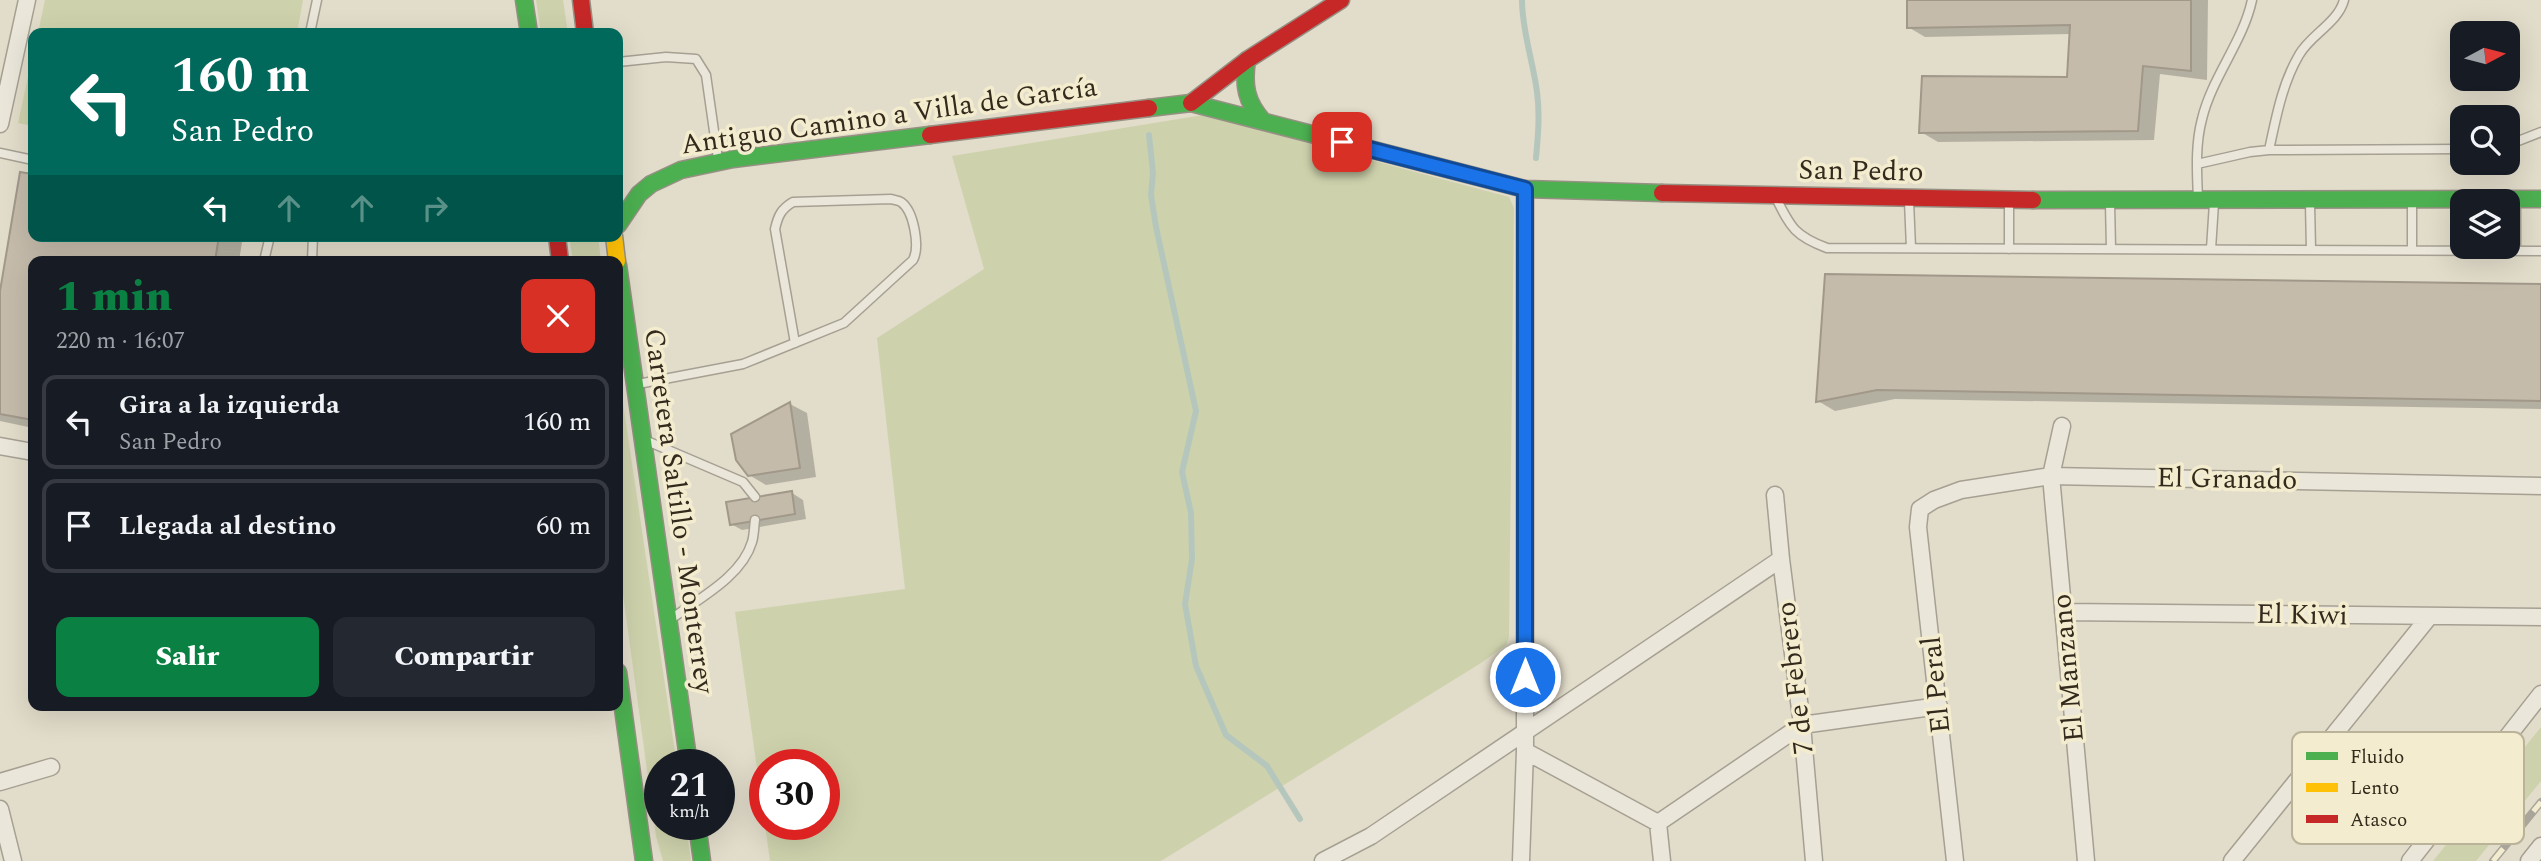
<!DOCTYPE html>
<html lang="es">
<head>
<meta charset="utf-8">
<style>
	body { margin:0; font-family:Spectral,serif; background:#242831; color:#f1f3f6; height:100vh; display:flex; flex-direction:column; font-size:26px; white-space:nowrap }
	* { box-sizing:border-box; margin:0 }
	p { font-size:23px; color:#9ea1a6 }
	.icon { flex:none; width:38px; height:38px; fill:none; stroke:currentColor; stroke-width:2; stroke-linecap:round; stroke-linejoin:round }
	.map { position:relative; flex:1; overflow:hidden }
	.details { position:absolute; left:28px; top:256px; width:595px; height:455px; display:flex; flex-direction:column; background:#171b24; border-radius:14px; box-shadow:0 7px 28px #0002 }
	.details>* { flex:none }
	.guide { position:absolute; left:28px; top:28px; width:595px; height:214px; border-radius:14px; box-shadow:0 7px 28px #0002; background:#00695c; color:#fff; overflow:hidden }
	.needle { width:46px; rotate:83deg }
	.fabs { position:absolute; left:2450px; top:21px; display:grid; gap:14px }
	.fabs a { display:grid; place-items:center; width:70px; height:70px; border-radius:14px; background:#171b24; box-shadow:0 7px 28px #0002; font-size:35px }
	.speed { position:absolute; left:644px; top:749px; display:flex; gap:14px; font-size:35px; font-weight:700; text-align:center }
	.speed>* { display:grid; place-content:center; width:91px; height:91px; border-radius:50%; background:#171b24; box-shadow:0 7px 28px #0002; line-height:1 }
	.speed small { font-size:18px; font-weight:400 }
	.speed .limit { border:10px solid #d22; background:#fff; color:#111 }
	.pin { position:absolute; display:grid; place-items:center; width:60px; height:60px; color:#fff; margin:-30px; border-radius:14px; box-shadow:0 4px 10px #0006 }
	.me { position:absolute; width:77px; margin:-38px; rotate:0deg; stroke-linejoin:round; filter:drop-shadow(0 0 5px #0008) }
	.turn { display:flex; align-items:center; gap:24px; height:147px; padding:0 28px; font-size:32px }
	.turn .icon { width:91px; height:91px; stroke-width:2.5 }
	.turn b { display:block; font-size:49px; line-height:60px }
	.lanes { display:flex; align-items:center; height:66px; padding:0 28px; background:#0003; justify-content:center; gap:35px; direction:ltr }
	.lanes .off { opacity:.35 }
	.round { display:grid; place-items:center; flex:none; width:74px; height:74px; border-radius:14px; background:#242831 }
	.overview { display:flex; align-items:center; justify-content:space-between; height:119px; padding:0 28px }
	h1 { font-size:42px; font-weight:800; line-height:52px; color:#0b8043 }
	.primary-button { display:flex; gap:14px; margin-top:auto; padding:14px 28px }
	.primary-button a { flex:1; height:80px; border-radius:14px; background:#0b8043; color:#fff; font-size:28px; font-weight:800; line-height:80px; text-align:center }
	.primary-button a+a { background:#242831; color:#f1f3f6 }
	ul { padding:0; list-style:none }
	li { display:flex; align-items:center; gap:21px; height:94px; margin:0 14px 10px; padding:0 14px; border:4px solid #363941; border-radius:14px }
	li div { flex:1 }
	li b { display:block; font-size:26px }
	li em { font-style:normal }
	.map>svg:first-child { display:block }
</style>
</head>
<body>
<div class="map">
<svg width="2541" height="861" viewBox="0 0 2541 861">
	<rect width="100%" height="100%" fill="#e2dcca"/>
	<path fill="#ced2ac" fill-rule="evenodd" d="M45,0H303L297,33H38Z
		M536,0H563L568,33H541Z
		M33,54V126L18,123Z
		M1203,115L1509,197L1514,208L1509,637L1506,645L1481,663L1161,861H770L735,612L905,589L877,338L984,269L952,156ZM765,765H824V824H765Z
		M569,236H598L601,261H573Z
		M618,370L677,765H660V824H686L691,861H663L656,836L618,558Z
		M2541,727V781L2476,861H2433Z"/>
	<path fill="#0003" d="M1909,0H2208L2207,80L2160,74L2154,140L1938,142L1921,132L2069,79L2071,34L1925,37L1908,27Z
		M21,174L33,176V236H243L239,261H33V428L0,421V302Z
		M1827,276L2541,286V409L1895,399L1835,411L1818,401Z
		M790,404L807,413L816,477L766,485L749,475L733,435Z
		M792,493L803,500L806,519L742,530L731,524Z"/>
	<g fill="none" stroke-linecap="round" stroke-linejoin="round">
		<path stroke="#b5c7bd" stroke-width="6" d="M1522,0C1522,31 1533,61 1537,92C1540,114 1538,136 1536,158
			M1149,135L1153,173L1151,195L1156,227L1196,411L1182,472L1191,513L1192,559L1185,604L1196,666L1226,735L1267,766L1300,819"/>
	</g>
	<path fill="#c5bbab" stroke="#a1988a" stroke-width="2" d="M1907,0H2191V71L2143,66L2138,131L1919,133L1922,76L2067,77L2070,25L1907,28Z
		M20,172L33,174V236H219L215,261H33V420L0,414V291Z
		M1825,274L2541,284V401L1877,390L1816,402Z
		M790,402L800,468L748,476L736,460L731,434Z
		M792,491L795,514L730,525L726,502Z"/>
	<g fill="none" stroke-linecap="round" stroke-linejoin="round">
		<defs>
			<path id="lane" d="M310,33L317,0
				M618,62L666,57L696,59L706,75L718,159
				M2508,145L2541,132
				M2269,150L2462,149
				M0,153L33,160
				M2197,164L2250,152L2269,150C2276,118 2282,84 2299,55C2310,35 2338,23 2344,0
				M1776,198C1791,228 1795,236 1827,248L2541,251
				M2198,199C2197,173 2195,145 2202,119C2212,77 2243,42 2252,0
				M1909,201L1911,248
				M2009,202V249
				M2516,202V250
				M2110,203L2111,249
				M2310,203L2311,250
				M2412,203V250
				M2211,249L2214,203
				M264,261L270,236
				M312,261L313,236
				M638,384L743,364L844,323L913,260C920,247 914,211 901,202C898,200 894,200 891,199L793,202C781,209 778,216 775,229L795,343
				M647,441L743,482L755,497
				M674,617C700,598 742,576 752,542C754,536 754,527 755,520"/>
			<path id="street" d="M0,124L27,0
				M2062,426L2051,476L2086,861
				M0,446L33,452
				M1775,495L1781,559L1802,725L1814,861
				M2063,612L2541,617
				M1525,751L1658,823
				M0,782L51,767
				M0,809L13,861
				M1658,823L1802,725L1939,706
				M1658,823L1662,861
				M1323,861L1371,836L1781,559
				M1521,861L1525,751V189
				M1955,861L1918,527L1920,509L1934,500L1961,490L2051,476L2541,486
				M2232,861L2429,617
				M2410,861L2541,694
				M2529,861L2541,846"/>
			<path id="fast" d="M524,0L529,33
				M1247,60C1243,85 1246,102 1263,121
				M1149,108L1191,103L1525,189L1662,193
				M2033,200L2541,199
				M618,225L639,194L651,184L681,170L733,159L930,135
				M618,265L689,765
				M618,672L644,861
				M697,824L702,861"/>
			<path id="slow" d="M614,236L617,261"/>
			<path id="jam" d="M581,0L585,33
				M1191,103L1247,60L1341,0
				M930,135L1149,108
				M1662,193L2033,200
				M557,236L560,261"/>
		</defs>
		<use href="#lane" stroke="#a6a093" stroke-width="11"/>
		<use href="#street" stroke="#a6a093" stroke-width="19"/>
		<use href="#fast" stroke="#969083" stroke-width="19"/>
		<use href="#slow" stroke="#969083" stroke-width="19"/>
		<use href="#jam" stroke="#969083" stroke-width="19"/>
		<use href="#lane" stroke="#eae6da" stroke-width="8"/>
		<use href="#street" stroke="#eae6da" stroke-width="16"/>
		<use href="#fast" stroke="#4caf50" stroke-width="16"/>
		<use href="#slow" stroke="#ffc107" stroke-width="16"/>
		<use href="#jam" stroke="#c62828" stroke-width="16"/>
		<defs>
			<path id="rail" d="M2493,861L2541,802"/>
		</defs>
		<use href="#rail" stroke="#a9a59b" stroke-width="8"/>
		<use href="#rail" stroke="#f4ecce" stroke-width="5" stroke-dasharray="16" stroke-linecap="butt"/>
	</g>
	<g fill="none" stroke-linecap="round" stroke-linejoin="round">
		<defs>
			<path id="route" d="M1342,142L1525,189V677"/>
		</defs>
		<use href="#route" stroke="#114b97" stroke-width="18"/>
		<use href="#route" stroke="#1a73e8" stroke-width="12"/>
	</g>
	<g text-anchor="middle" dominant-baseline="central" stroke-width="7" stroke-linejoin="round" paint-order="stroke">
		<g font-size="28" fill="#33291c" stroke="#f4ecce">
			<text transform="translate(889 116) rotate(-8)">Antiguo Camino a Villa de García</text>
			<text transform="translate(1861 171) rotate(1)">San Pedro</text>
			<text transform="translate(2227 479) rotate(1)">El Granado</text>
			<text transform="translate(679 511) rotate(82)">Carretera Saltillo - Monterrey</text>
			<text transform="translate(2302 615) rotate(1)">El Kiwi</text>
			<text transform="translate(2068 668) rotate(-95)">El Manzano</text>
			<text transform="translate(1795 678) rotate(-97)">7 de Febrero</text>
			<text transform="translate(1936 685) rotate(-96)">El Peral</text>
		</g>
	</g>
	<rect x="2292" y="732" width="232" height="112" rx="10" fill="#f4ecce" stroke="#bab299" stroke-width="2"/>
	<rect x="2306" y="752" width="32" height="8" fill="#4caf50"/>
	<rect x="2306" y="783" width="32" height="9" fill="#ffc107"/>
	<rect x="2306" y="815" width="32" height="8" fill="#c62828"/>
	<g font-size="19" fill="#33291c">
		<text x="2350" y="763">Fluido</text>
		<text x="2350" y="794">Lento</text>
		<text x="2350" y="826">Atasco</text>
	</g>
</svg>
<div class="fabs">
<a><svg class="needle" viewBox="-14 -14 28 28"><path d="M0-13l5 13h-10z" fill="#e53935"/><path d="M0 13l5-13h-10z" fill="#9ea1a6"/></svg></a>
<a><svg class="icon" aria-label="search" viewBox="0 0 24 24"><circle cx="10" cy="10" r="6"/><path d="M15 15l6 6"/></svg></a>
<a><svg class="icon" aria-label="layers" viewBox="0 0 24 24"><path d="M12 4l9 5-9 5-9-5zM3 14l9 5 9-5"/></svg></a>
</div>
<div class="speed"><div>21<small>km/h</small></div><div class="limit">30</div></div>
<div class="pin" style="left:1342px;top:142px;background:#d93025"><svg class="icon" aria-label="arrive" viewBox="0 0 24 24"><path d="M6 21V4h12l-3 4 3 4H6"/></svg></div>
<svg class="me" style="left:1525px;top:677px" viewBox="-20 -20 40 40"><circle r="17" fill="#1a73e8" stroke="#fff" stroke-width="3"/><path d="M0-11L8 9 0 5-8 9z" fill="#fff"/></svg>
<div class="guide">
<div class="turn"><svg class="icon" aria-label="left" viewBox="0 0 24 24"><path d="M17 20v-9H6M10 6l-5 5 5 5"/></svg><div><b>160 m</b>San Pedro</div></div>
<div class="lanes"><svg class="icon" aria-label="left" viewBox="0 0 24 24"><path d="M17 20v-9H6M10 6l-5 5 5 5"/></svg><svg class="icon off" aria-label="ahead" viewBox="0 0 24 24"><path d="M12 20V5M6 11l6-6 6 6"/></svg><svg class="icon off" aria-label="ahead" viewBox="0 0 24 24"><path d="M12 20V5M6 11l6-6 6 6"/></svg><svg class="icon off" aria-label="right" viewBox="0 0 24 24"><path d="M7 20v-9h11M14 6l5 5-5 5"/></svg></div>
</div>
<section class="details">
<div class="overview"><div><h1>1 min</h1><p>220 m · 16:07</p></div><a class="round" style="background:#d93025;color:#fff"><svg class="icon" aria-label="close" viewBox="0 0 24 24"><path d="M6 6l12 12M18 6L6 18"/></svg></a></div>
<ul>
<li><svg class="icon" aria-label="left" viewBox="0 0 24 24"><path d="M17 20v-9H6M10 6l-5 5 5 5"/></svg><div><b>Gira a la izquierda</b><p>San Pedro</p></div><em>160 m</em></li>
<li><svg class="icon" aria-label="arrive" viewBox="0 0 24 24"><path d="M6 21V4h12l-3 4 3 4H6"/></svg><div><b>Llegada al destino</b></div><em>60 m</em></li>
</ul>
<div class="primary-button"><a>Salir</a><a>Compartir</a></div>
</section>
</div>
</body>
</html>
